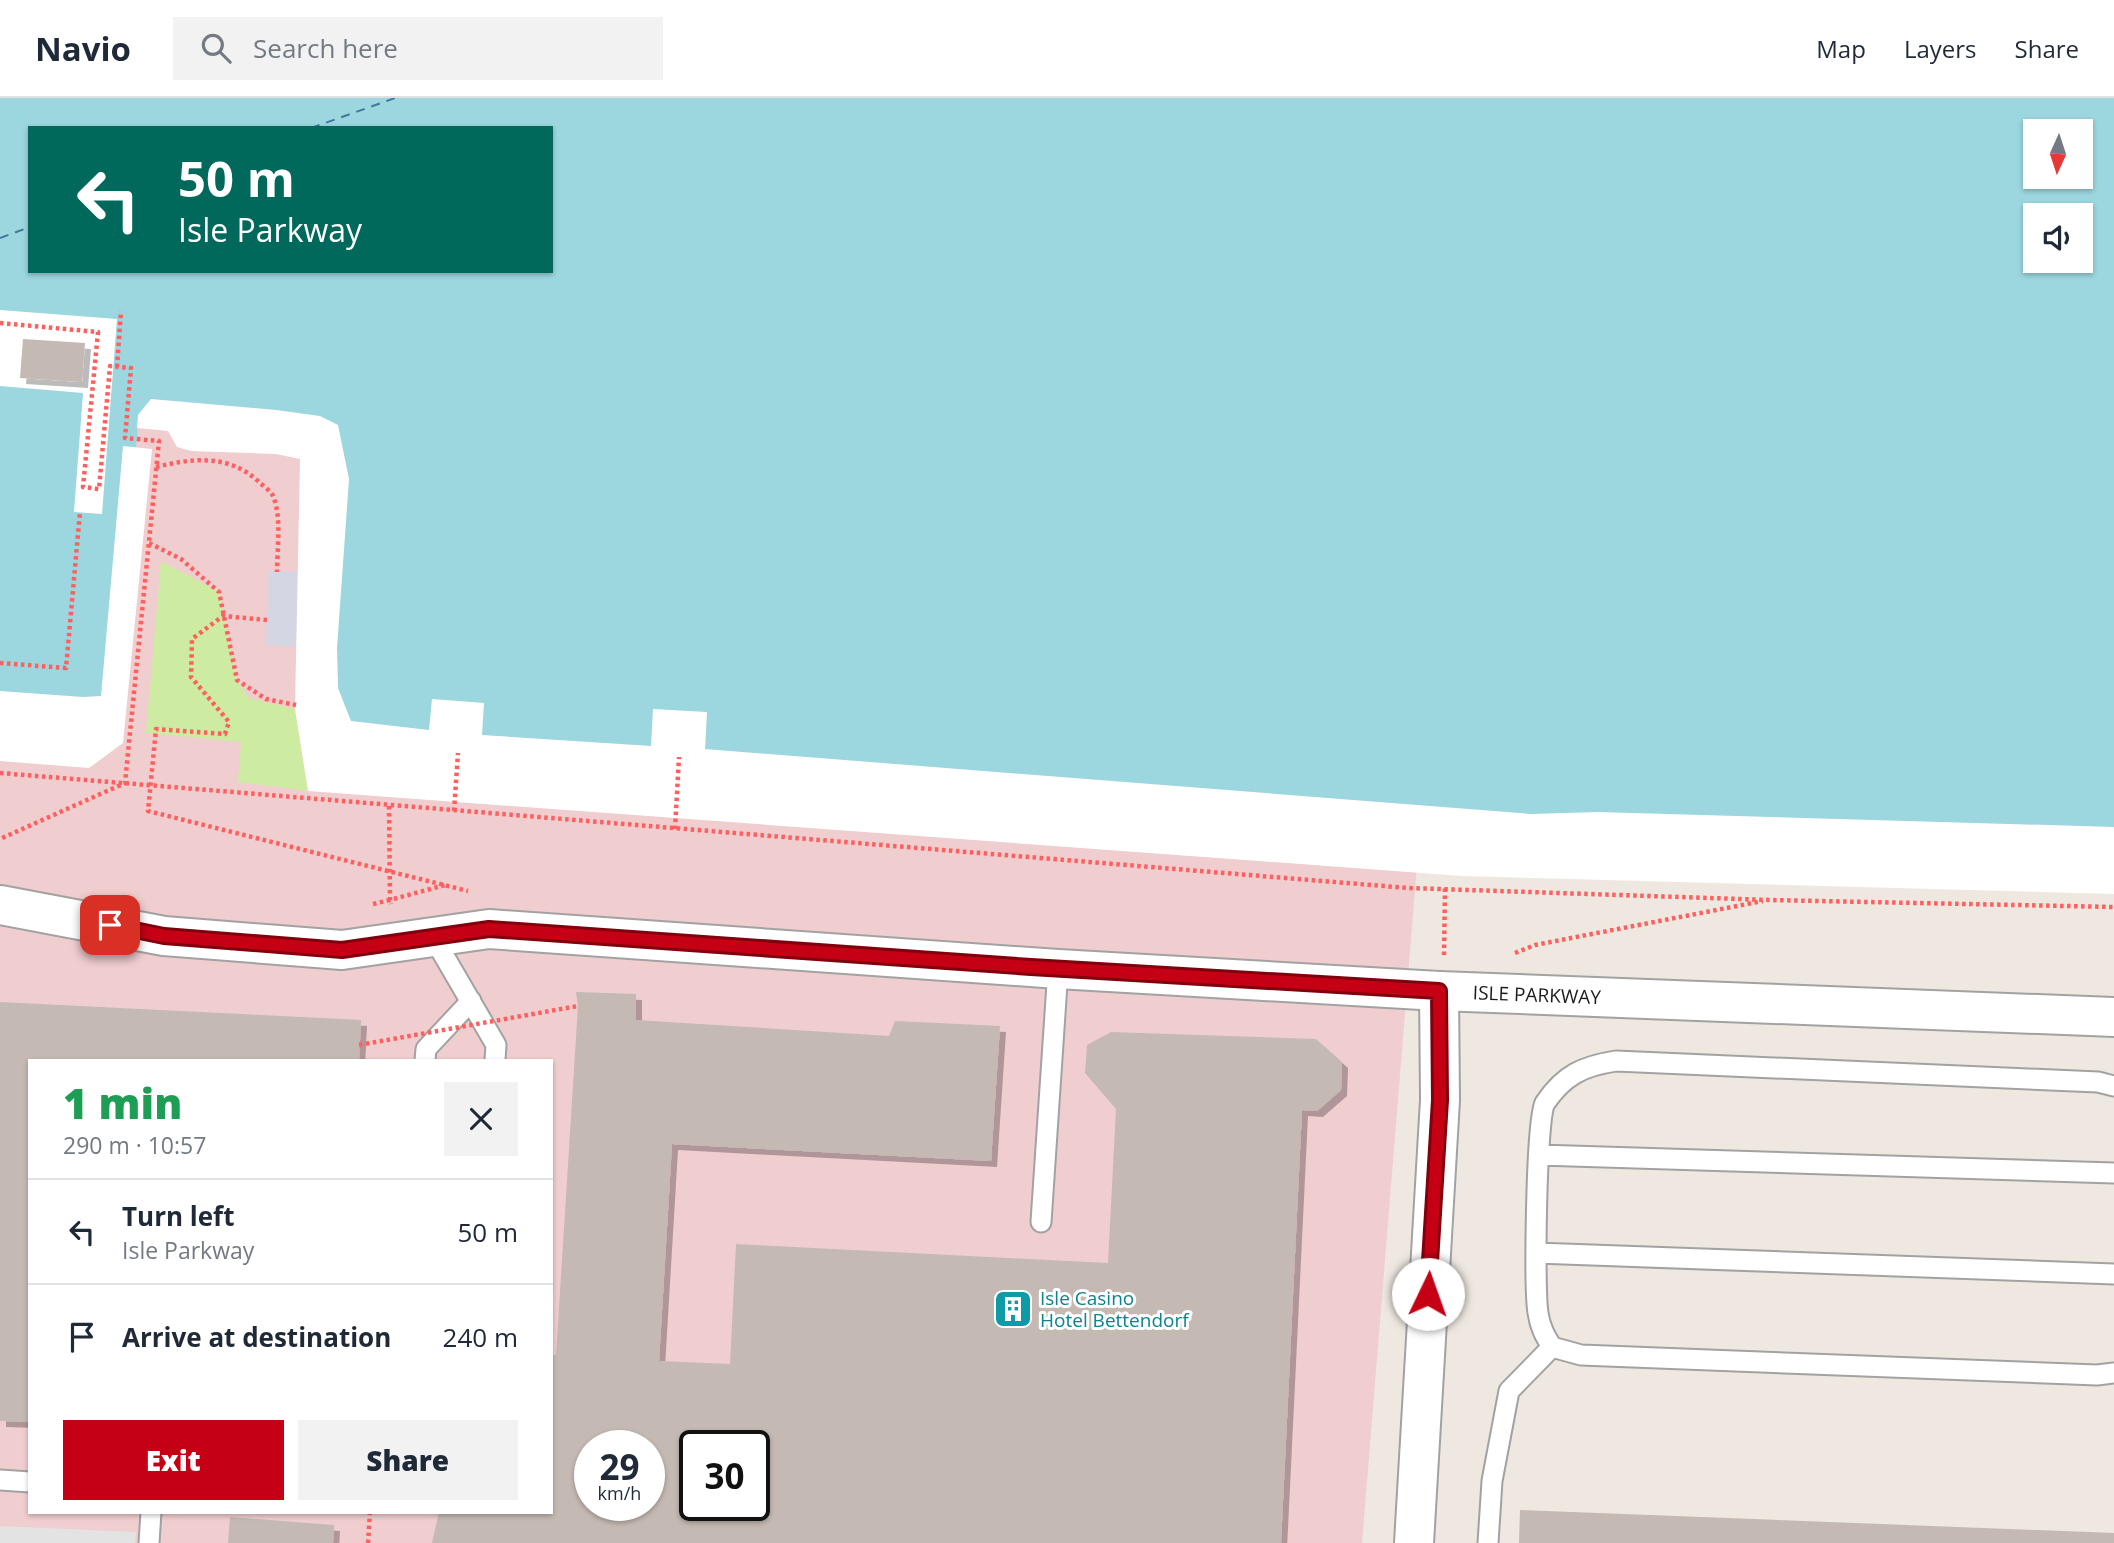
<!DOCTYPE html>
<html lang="en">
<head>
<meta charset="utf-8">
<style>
	body { margin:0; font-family:"Open Sans",sans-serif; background:#f2f2f3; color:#1f2937; height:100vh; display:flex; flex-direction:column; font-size:26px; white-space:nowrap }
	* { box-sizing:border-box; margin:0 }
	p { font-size:23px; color:#747a83 }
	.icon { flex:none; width:38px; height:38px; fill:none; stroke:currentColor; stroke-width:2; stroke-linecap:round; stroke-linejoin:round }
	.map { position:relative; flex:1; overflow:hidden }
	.drawer { position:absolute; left:28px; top:961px; width:525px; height:455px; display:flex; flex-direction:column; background:#fff; border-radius:0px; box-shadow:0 2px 5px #0004 }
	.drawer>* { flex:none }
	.hud { position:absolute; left:28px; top:28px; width:525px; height:147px; border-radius:0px; box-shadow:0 2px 5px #0004; background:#00695c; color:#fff; overflow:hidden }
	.needle { width:46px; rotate:183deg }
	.tools { position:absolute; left:2023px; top:21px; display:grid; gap:14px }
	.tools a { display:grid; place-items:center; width:70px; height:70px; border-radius:0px; background:#fff; box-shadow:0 2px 5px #0004; font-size:35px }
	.speed { position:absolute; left:574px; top:1332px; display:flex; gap:14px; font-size:35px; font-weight:700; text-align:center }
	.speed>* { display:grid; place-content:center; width:91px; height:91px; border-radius:50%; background:#fff; box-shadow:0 2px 5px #0004; line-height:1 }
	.speed small { font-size:18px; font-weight:400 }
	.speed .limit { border:4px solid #111; border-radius:10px; background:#fff; color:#111 }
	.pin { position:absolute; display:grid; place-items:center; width:60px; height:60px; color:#fff; margin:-30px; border-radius:14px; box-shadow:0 4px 10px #0006 }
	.me { position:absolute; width:77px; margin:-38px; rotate:3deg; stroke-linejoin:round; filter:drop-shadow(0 0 5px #0008) }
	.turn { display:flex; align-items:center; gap:24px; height:147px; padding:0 35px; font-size:32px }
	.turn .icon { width:91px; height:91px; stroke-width:2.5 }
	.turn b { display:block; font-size:49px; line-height:60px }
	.round { display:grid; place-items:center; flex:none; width:74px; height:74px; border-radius:0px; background:#f2f2f3 }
	.summary { display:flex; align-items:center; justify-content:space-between; height:119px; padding:0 35px }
	h1 { font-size:42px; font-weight:800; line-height:52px; color:#1e9e55 }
	.primary-button { display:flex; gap:14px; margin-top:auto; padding:14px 35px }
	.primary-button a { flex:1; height:80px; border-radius:0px; background:#c60014; color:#fff; font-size:28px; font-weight:800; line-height:80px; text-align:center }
	.primary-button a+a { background:#f2f2f3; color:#1f2937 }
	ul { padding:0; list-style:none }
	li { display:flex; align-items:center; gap:21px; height:105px; padding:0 35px; border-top:2px solid #e0e1e3 }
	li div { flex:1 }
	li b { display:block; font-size:26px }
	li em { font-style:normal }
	header { display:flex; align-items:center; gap:42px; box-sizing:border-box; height:98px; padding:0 35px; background:#fff; border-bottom:2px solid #e0e1e3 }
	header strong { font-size:33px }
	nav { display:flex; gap:38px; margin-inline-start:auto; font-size:24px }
	.search { width:490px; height:63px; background:#f2f2f3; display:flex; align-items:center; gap:18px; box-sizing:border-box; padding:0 24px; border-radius:0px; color:#747a83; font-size:26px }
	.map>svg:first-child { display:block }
</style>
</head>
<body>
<header>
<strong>Navio</strong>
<div class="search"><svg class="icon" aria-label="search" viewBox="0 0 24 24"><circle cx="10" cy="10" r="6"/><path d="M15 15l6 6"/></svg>Search here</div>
<nav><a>Map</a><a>Layers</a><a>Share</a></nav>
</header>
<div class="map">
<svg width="2114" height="1445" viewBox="0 0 2114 1445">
	<defs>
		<filter id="shadow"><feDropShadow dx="6" dy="6" stdDeviation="0" flood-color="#0004"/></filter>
	</defs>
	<rect width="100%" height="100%" fill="#eee8e0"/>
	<path fill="#f0cdcf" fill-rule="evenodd" d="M138,317L321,333L1421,718L1362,1445H0V607L126,445ZM30,962H551V1414H30ZM590,1348H649V1407H590ZM695,1348H754V1407H695Z"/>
	<path fill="#cdeca1" d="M161,463L219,494L237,582L249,600L295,611L308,693L238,684L241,644L146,635Z"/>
	<path fill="#e3e3e3" d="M0,1428L136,1434L135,1445H0Z"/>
	<path fill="#d4d6e3" d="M268,473L299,474L297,549L266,547Z"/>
	<path fill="#9cd6df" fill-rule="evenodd" d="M0,0H2114V740L1614,727L348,633L310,573L321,333L139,317L111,619L0,607ZM30,30H551V173H30ZM2035,33H2081V79H2035ZM2035,117H2081V163H2035Z"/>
	<path fill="#fff" d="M0,212L117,221L102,416L74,414L83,295L0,288Z
		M151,301L276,312L320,318L338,327L349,381L337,550L338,590L351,623L429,632L432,601L484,605L482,637L651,648L653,611L707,614L705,651L1531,716L1598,714L2114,729V796L1462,778L308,693L295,611L300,361L276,356L191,353L177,349L168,333L137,330L138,317Z
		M123,348L152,351L123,645L89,670L0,663V593L83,599L101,598Z"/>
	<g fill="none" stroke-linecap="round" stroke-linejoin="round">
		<path stroke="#3e78a0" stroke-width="2" stroke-dasharray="9 7" stroke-linecap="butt" d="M311,30L395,0
			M0,140L30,129"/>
	</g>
	<path fill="#c5b9b3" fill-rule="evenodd" filter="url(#shadow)" d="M23,241L85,245L82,284L20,280Z
		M576,894L636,896V922L889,938L895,923L1000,928L991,1063L672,1046L659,1263L730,1266L736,1146L1108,1165L1116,1011L1085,975L1087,947L1111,934L1316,941L1342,964L1341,992L1317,1013L1302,1012L1281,1445H432L439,1414H551V1257H556L578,908ZM590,1348H649V1407H590ZM695,1348H754V1407H695Z
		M0,904L361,922L359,962H30V1324L0,1323Z
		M1520,1412L2114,1435V1445H1519Z
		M230,1419L334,1427L333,1445H228Z"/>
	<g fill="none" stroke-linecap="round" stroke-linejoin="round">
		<defs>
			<path id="service" d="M433,839L496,947L495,962
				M425,962L426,951L471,903
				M2114,988L2098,984L1616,963C1583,968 1564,977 1545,1005C1536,1021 1534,1190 1538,1215C1540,1229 1545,1238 1552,1249L1581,1257L2097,1277L2114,1275
				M1539,1057L2114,1075
				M1041,1124L1058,871
				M1536,1155L2114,1176
				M0,1382L30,1384
				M149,1445L151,1414
				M1488,1445L1492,1383L1509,1293L1552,1249"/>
			<g id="minor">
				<path id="s1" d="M0,807L164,838L342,852L489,831L1058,871L1439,893L2114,919"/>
				<path d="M1414,1445L1440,1002L1439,893"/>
			</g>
		</defs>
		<use href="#service" stroke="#a2a2a2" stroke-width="23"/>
		<use href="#minor" stroke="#a2a2a2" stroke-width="42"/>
		<path stroke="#ff605f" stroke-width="4.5" stroke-dasharray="3.5 3.5" stroke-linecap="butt" d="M0,225L98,234L83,389L99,391L110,268L131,270L125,340L159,343L125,685L0,741
			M117,269L121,213
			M156,369C193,360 228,356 258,383C263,388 271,393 273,398C282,420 277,451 277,474
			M149,445L181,461L219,494L237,582L266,601L296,607
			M267,522L223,518L192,541L191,579L229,624L225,636L156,631L148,713L468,793
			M0,565L66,570L80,414
			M0,675L1408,790L1770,802L2114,809
			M389,708L390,802L445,787
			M454,713L458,655
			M675,731L679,659
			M373,806L390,802L391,806
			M1515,855L1535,847L1763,803
			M1444,857L1445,790
			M368,1445L370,1414"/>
		<use href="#service" stroke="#fff" stroke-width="19"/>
		<use href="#minor" stroke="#fff" stroke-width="38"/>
		<path stroke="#ff605f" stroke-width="4.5" stroke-dasharray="3.5 3.5" stroke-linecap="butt" d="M359,947L578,908"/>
	</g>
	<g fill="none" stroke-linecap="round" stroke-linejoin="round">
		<defs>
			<path id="route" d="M110,827L164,838L342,852L489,831L1031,869L1439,893L1440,1002L1428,1196"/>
		</defs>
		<use href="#route" stroke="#81000d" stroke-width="18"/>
		<use href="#route" stroke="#c60014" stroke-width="12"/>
	</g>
	<defs>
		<symbol id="building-square" viewBox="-11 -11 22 22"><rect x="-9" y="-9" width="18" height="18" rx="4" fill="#0f9aa8" stroke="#fff"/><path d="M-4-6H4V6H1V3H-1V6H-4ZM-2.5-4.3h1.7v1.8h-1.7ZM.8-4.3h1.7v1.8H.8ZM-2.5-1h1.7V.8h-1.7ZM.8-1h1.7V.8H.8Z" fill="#fff"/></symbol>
	</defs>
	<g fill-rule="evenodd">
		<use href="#building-square" x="991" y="1189" width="44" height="44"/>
	</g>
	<g text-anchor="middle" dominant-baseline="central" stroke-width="6" stroke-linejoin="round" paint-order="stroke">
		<g font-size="19" fill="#1b1b1b" stroke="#fff">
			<text stroke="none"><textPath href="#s1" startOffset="1544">ISLE PARKWAY</textPath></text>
		</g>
		<g font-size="19" fill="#0d838f" stroke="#fff" text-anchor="start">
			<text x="1040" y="1200">Isle Casino<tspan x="1040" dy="22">Hotel Bettendorf</tspan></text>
		</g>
	</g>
</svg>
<div class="tools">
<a><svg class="needle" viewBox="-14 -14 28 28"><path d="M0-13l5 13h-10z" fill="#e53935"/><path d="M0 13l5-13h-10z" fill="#747a83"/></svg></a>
<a><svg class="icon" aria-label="sound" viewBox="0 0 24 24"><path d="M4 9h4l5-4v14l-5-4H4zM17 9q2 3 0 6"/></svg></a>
</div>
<div class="speed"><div>29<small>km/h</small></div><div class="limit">30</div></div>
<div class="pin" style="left:110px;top:827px;background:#d93025"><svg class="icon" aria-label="arrive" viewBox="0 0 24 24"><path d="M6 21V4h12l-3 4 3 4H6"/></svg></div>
<svg class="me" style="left:1428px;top:1196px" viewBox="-20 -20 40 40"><circle r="19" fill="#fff"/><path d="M0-13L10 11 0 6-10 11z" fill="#c60014"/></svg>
<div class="hud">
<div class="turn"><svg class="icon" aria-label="left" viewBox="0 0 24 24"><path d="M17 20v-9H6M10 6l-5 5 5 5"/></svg><div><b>50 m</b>Isle Parkway</div></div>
</div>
<section class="drawer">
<div class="summary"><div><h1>1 min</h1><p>290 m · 10:57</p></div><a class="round"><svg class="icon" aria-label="close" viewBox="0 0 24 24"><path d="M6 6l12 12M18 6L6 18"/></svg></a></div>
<ul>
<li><svg class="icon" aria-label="left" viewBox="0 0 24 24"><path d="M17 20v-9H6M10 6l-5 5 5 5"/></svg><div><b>Turn left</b><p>Isle Parkway</p></div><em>50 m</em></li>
<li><svg class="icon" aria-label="arrive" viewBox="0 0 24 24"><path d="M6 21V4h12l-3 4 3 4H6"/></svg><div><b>Arrive at destination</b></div><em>240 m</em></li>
</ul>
<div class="primary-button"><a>Exit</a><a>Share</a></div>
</section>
</div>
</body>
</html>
